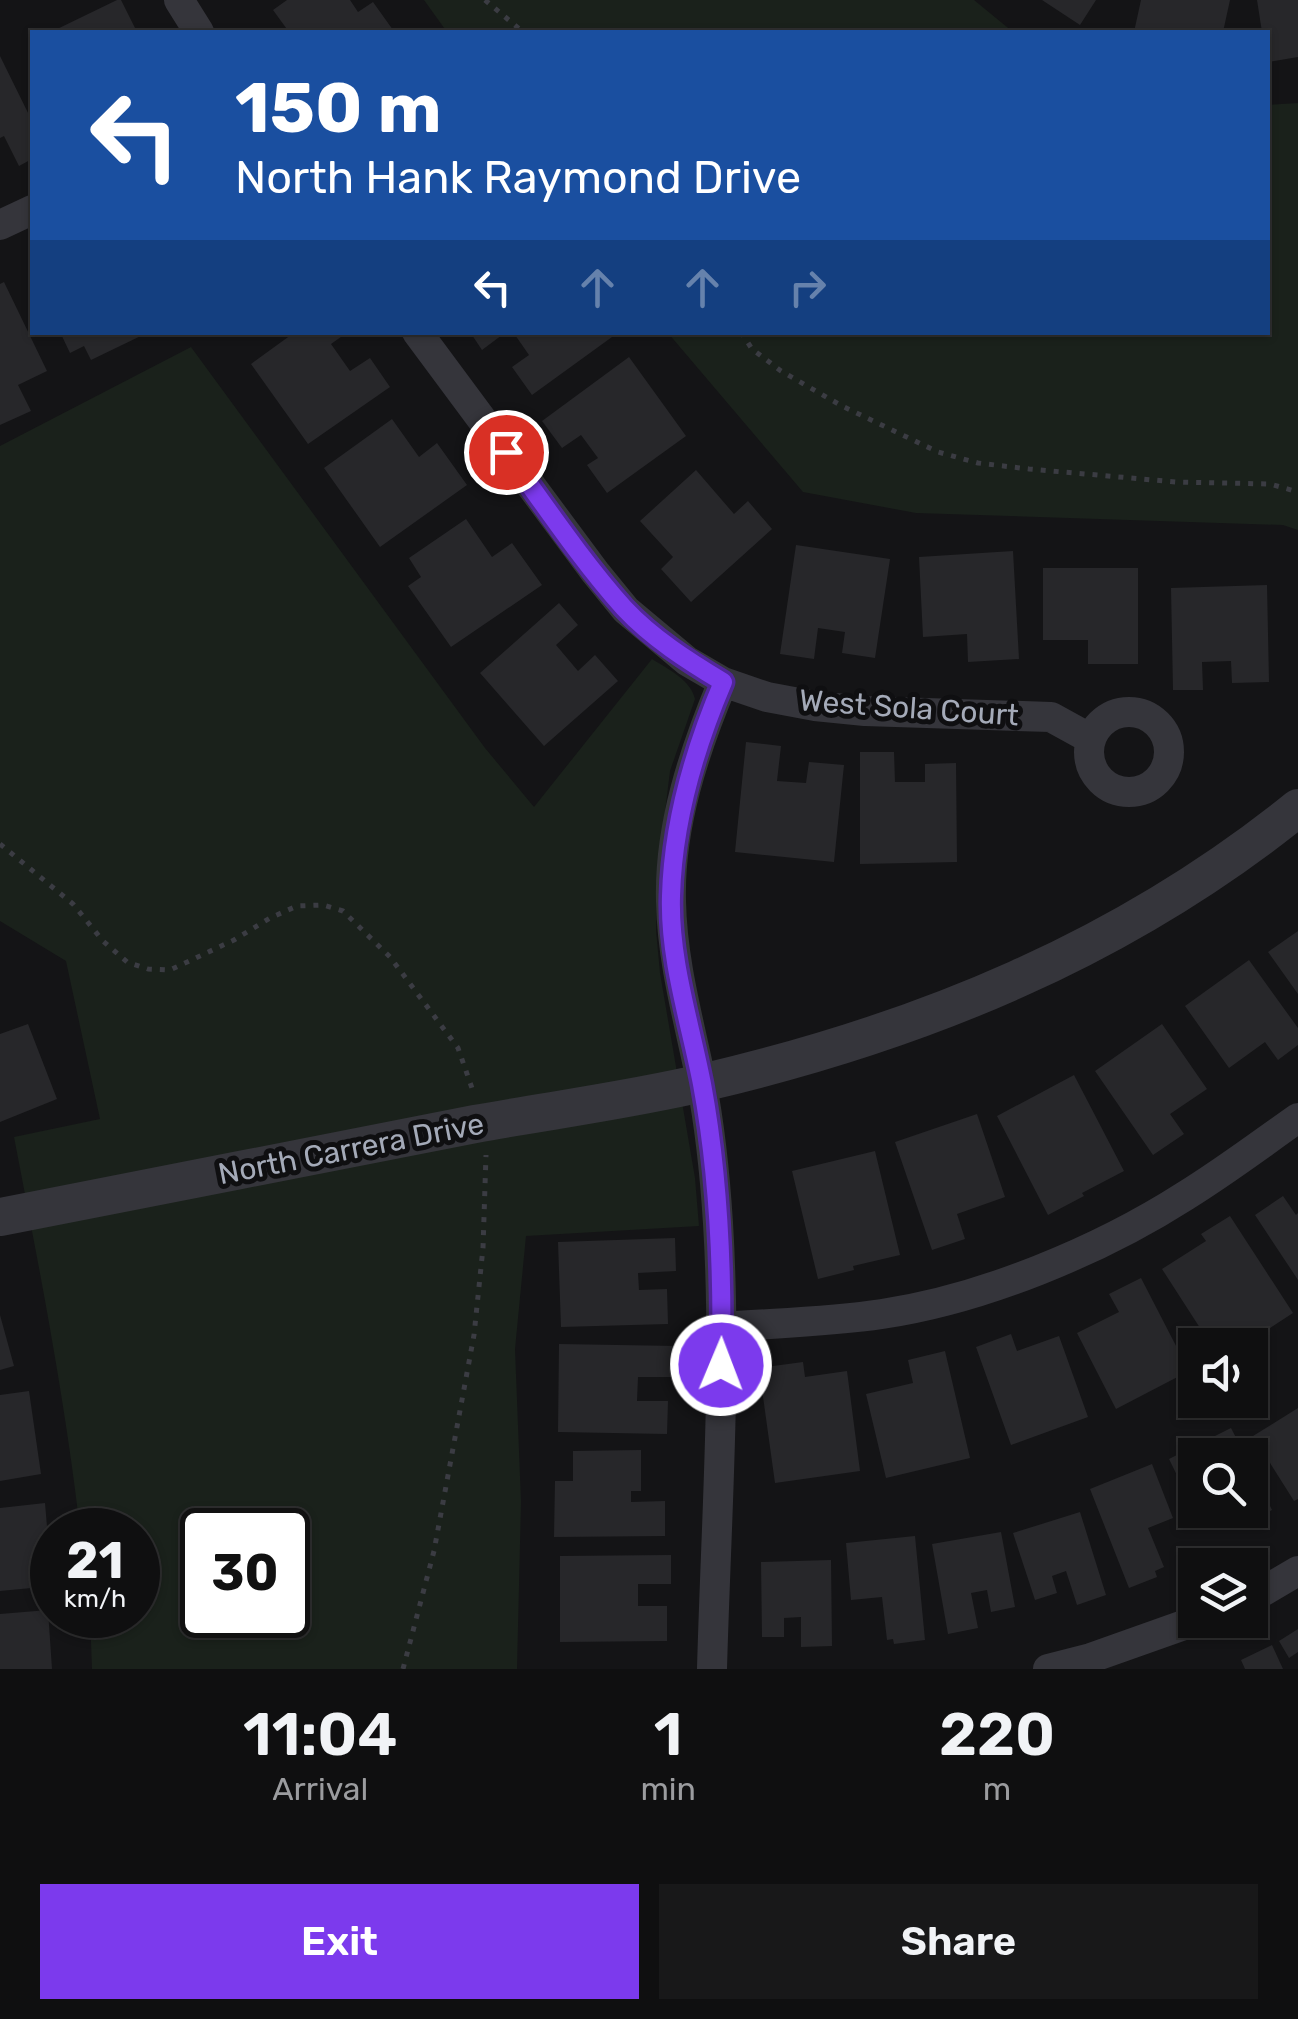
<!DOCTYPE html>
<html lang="en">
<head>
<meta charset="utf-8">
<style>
	body { margin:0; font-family:Rubik,sans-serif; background:#181819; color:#f1f3f6; height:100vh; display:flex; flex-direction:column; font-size:38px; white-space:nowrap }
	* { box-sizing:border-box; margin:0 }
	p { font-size:32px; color:#9b9c9f }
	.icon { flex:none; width:55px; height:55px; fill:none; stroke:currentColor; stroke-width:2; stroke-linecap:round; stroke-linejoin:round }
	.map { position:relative; height:1669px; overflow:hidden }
	.side { display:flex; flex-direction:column; background:#0f0f10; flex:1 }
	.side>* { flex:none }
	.banner { position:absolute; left:30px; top:30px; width:1240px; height:305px; border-radius:0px; box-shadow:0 2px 8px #0004,0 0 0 2px #2f2f30; background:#1a4fa0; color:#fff; overflow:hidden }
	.fabs { position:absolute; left:1178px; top:1328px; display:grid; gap:20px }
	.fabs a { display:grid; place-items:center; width:90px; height:90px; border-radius:0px; background:#0f0f10; box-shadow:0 2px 8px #0004,0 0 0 2px #2f2f30; font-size:50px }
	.speed { position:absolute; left:30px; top:1508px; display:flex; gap:20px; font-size:50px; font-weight:700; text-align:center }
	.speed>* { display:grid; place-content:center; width:130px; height:130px; border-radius:50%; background:#0f0f10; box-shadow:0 2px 8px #0004,0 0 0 2px #2f2f30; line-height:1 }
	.speed small { font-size:25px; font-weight:400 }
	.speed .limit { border:5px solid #111; border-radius:15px; background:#fff; color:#111 }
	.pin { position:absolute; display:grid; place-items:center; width:85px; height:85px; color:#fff; margin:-42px; border:5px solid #fff; border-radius:50%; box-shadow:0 2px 10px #0007 }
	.me { position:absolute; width:110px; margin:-55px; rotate:1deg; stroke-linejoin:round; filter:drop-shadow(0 0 8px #0008) }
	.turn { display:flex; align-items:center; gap:35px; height:210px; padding:0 40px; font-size:45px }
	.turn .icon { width:130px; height:130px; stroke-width:2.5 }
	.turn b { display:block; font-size:70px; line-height:85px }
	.lanes { display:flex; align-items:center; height:95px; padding:0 40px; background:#0003; justify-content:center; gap:50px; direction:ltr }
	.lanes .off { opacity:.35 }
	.eta { display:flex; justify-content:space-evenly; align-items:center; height:170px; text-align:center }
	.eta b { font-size:60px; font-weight:600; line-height:70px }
	.cta { display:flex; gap:20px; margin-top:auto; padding:20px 40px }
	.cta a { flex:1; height:115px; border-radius:0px; background:#7c3aed; color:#fff; font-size:40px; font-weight:600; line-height:115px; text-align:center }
	.cta a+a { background:#181819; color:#f1f3f6 }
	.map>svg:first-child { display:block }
</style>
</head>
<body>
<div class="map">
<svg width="1298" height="1669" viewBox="0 0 1298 1669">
	<rect width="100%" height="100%" fill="#141416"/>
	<path fill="#1a211b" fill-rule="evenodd" d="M424,0H974L1013,32H447Z
		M1298,103V530L1283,525L916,513L803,492L668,333L1268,332V105Z
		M191,347L485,748L534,807L652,659C668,669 691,680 695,699L670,771L657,878L656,930L660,973L695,1178L699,1226L526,1236L515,1349L521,1502L517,1669H92L90,1615H138V1530H80C65,1398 39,1267 14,1137L100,1119L66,961L0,921V446ZM202,1530H288V1615H202Z"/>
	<path fill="#27272a" d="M117,0H121L137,32H51Z
		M287,0H350L358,12L373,2L393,30L390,32H289L273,10Z
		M1042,0H1096L1080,25Z
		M1141,0H1230L1223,32H1134Z
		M1257,0H1298V57L1268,62V32H1262Z
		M0,56L32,121V159L19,166L4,136L0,138Z
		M4,282L47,371L18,385L31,411L0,425V284Z
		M60,332H149L91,360L84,346L70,353Z
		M295,332H348L331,344L350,371L370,358L390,387L308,444L251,364Z
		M470,332H506L482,350Z
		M513,332H609L612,337L532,395L512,367L529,355Z
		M629,357L686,436L607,493L587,465L598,458L581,435L562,448L542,421Z
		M392,419L419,457L437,443L467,485L380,547L324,468Z
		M696,470L734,514L748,501L772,529L691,602L661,569L673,557L640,521Z
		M466,519L492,557L512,543L542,585L451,647L408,586L421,577L409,558Z
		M796,545L890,559L875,658L842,653L845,632L818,628L814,659L780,654Z
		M1013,551L1019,659L968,662L967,634L923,637L919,557Z
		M1043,568H1138V664H1088V640H1043Z
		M1267,585L1269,682L1232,683L1231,661L1202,662L1203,690H1173L1171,588Z
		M559,603L578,625L556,645L578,671L595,655L618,681L544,746L480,673Z
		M746,742L781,746L777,781L806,783L809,762L844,765L834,862L735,852Z
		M860,752H894L895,782H925V764L956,763L957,862L860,864Z
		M1298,931V994L1268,952Z
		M1249,960L1298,1028V1045L1278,1060L1265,1042L1229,1068L1185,1006Z
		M28,1024L57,1099L0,1122V1034Z
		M1162,1024L1207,1089L1170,1114L1184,1134L1153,1155L1095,1071Z
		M1074,1075L1124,1171L1082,1193L1084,1196L1048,1215L997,1116Z
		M977,1114L1005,1197L957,1214L965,1239L932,1250L895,1142Z
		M875,1151L900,1255L853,1266L854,1270L818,1279L792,1171Z
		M1283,1196L1296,1215L1298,1213V1280L1255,1215Z
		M1230,1216L1293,1313L1244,1345H1211L1162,1269L1206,1241L1201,1234Z
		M675,1238L676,1271L638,1273L639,1290L667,1289L668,1324L561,1327L558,1242Z
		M1141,1278L1189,1371L1116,1409L1077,1333L1119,1312L1109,1294Z
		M0,1315L14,1366L0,1370Z
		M1011,1334L1017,1351L1059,1336L1088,1417L1011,1445L976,1347Z
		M559,1344L677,1346L676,1377H638L637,1401H668L667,1434L558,1432Z
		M945,1351L970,1458L886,1478L866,1394L913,1383L908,1360Z
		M803,1362L805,1377L847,1371L860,1471L775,1483L759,1368Z
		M29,1391L41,1474L0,1481V1395Z
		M1298,1408V1499L1294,1501L1253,1436Z
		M1231,1428L1245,1455H1195V1510H1218L1221,1516L1202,1526L1169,1459Z
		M641,1450V1491H631V1502L665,1501V1536L554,1537L555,1481H573V1451Z
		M1152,1464L1173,1518L1148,1528L1164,1567L1155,1571L1157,1577L1129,1588L1090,1489Z
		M1250,1465L1272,1510L1243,1525L1236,1510H1250Z
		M45,1503L52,1586L0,1591V1508Z
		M1080,1512L1106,1595L1077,1605L1066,1571L1052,1576L1057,1593L1035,1600L1013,1533Z
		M1001,1532L1015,1607L991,1612L987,1590L971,1593L978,1628L948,1634L932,1544Z
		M915,1536L925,1640L894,1644L893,1639L887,1640L882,1597L851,1600L846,1543Z
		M671,1555V1584H638V1606H667V1641L560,1642V1556Z
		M831,1560L832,1646L801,1647V1617L784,1618V1637H762L761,1562Z
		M48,1610L52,1669H0V1614Z
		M1298,1629V1652L1289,1658L1279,1641Z
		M1272,1645L1283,1669H1245L1241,1660Z"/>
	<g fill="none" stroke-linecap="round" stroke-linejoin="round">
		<path stroke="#3b3c43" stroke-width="5" stroke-dasharray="5 8" stroke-linecap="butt" d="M485,0L523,32
			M741,332L752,349L781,371L842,406L938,452L978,463L1029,469L1176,482L1270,484L1298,492
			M0,844L73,904L103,941L127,962L148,969L170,970L234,940L270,918L297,906L323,905L343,911L390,957L458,1048L473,1091
			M403,1669L434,1551L474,1335L483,1248L486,1155"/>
		<path stroke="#35353b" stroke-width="30" d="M179,0L199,32
			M0,225L32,210
			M417,332L595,572L626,610L687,661L723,682L767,697L815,706L865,711L1051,717L1091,739
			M1089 752a40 40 0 1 1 80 0a40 40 0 1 1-80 0Z
			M722,1327C775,1323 829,1322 882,1314C983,1299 1099,1251 1185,1196C1224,1172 1261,1144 1298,1118
			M1250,1599L1298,1571
			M712,1669C716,1521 727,1371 718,1223C715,1175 710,1127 701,1080C689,1021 672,962 671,901C669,826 694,751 723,682
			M1048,1669L1091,1658L1198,1620"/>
		<path stroke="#35353b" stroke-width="38" d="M0,1217C158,1186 317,1155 475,1124C552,1110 630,1100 706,1082C923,1031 1123,949 1298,808"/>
	</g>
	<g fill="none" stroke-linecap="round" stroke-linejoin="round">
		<defs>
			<path id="route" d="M506,452C544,504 581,560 624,608C652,638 688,661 723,682C694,750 673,821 671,896C669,959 690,1022 702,1084C719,1176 723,1271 721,1365"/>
		</defs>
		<use href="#route" stroke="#51269a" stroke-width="25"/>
		<use href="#route" stroke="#7c3aed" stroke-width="18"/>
	</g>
	<g text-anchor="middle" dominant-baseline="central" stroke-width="10" stroke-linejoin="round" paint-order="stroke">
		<g font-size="30" fill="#a4aab8" stroke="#0f0f11">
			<text transform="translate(909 708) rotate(4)">West Sola Court</text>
			<text transform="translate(351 1149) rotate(-11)">North Carrera Drive</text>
		</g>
	</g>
</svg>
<div class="fabs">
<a><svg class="icon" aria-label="sound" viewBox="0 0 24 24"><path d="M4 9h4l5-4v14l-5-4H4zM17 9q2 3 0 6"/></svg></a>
<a><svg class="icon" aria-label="search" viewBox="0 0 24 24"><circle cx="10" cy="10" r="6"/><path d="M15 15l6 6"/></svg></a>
<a><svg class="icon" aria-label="layers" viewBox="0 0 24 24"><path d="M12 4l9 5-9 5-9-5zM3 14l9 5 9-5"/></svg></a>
</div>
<div class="speed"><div>21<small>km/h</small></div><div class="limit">30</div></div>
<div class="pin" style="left:506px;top:452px;background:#d93025"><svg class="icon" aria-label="arrive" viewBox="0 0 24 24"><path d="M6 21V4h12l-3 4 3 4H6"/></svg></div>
<svg class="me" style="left:721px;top:1365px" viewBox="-20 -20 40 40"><circle r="17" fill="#7c3aed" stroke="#fff" stroke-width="3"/><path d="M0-11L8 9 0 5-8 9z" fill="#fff"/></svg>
<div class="banner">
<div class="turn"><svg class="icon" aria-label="left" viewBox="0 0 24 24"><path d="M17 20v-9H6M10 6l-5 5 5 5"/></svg><div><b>150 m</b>North Hank Raymond Drive</div></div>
<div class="lanes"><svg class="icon" aria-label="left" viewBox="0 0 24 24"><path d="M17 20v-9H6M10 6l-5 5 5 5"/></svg><svg class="icon off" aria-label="ahead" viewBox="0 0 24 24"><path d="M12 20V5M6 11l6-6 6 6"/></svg><svg class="icon off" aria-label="ahead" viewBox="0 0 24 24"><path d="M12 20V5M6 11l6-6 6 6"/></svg><svg class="icon off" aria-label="right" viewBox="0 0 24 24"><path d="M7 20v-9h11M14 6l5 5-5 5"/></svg></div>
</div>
</div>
<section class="side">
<div class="eta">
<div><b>11:04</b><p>Arrival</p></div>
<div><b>1</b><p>min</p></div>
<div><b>220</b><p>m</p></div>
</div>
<div class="cta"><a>Exit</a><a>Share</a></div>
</section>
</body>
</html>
